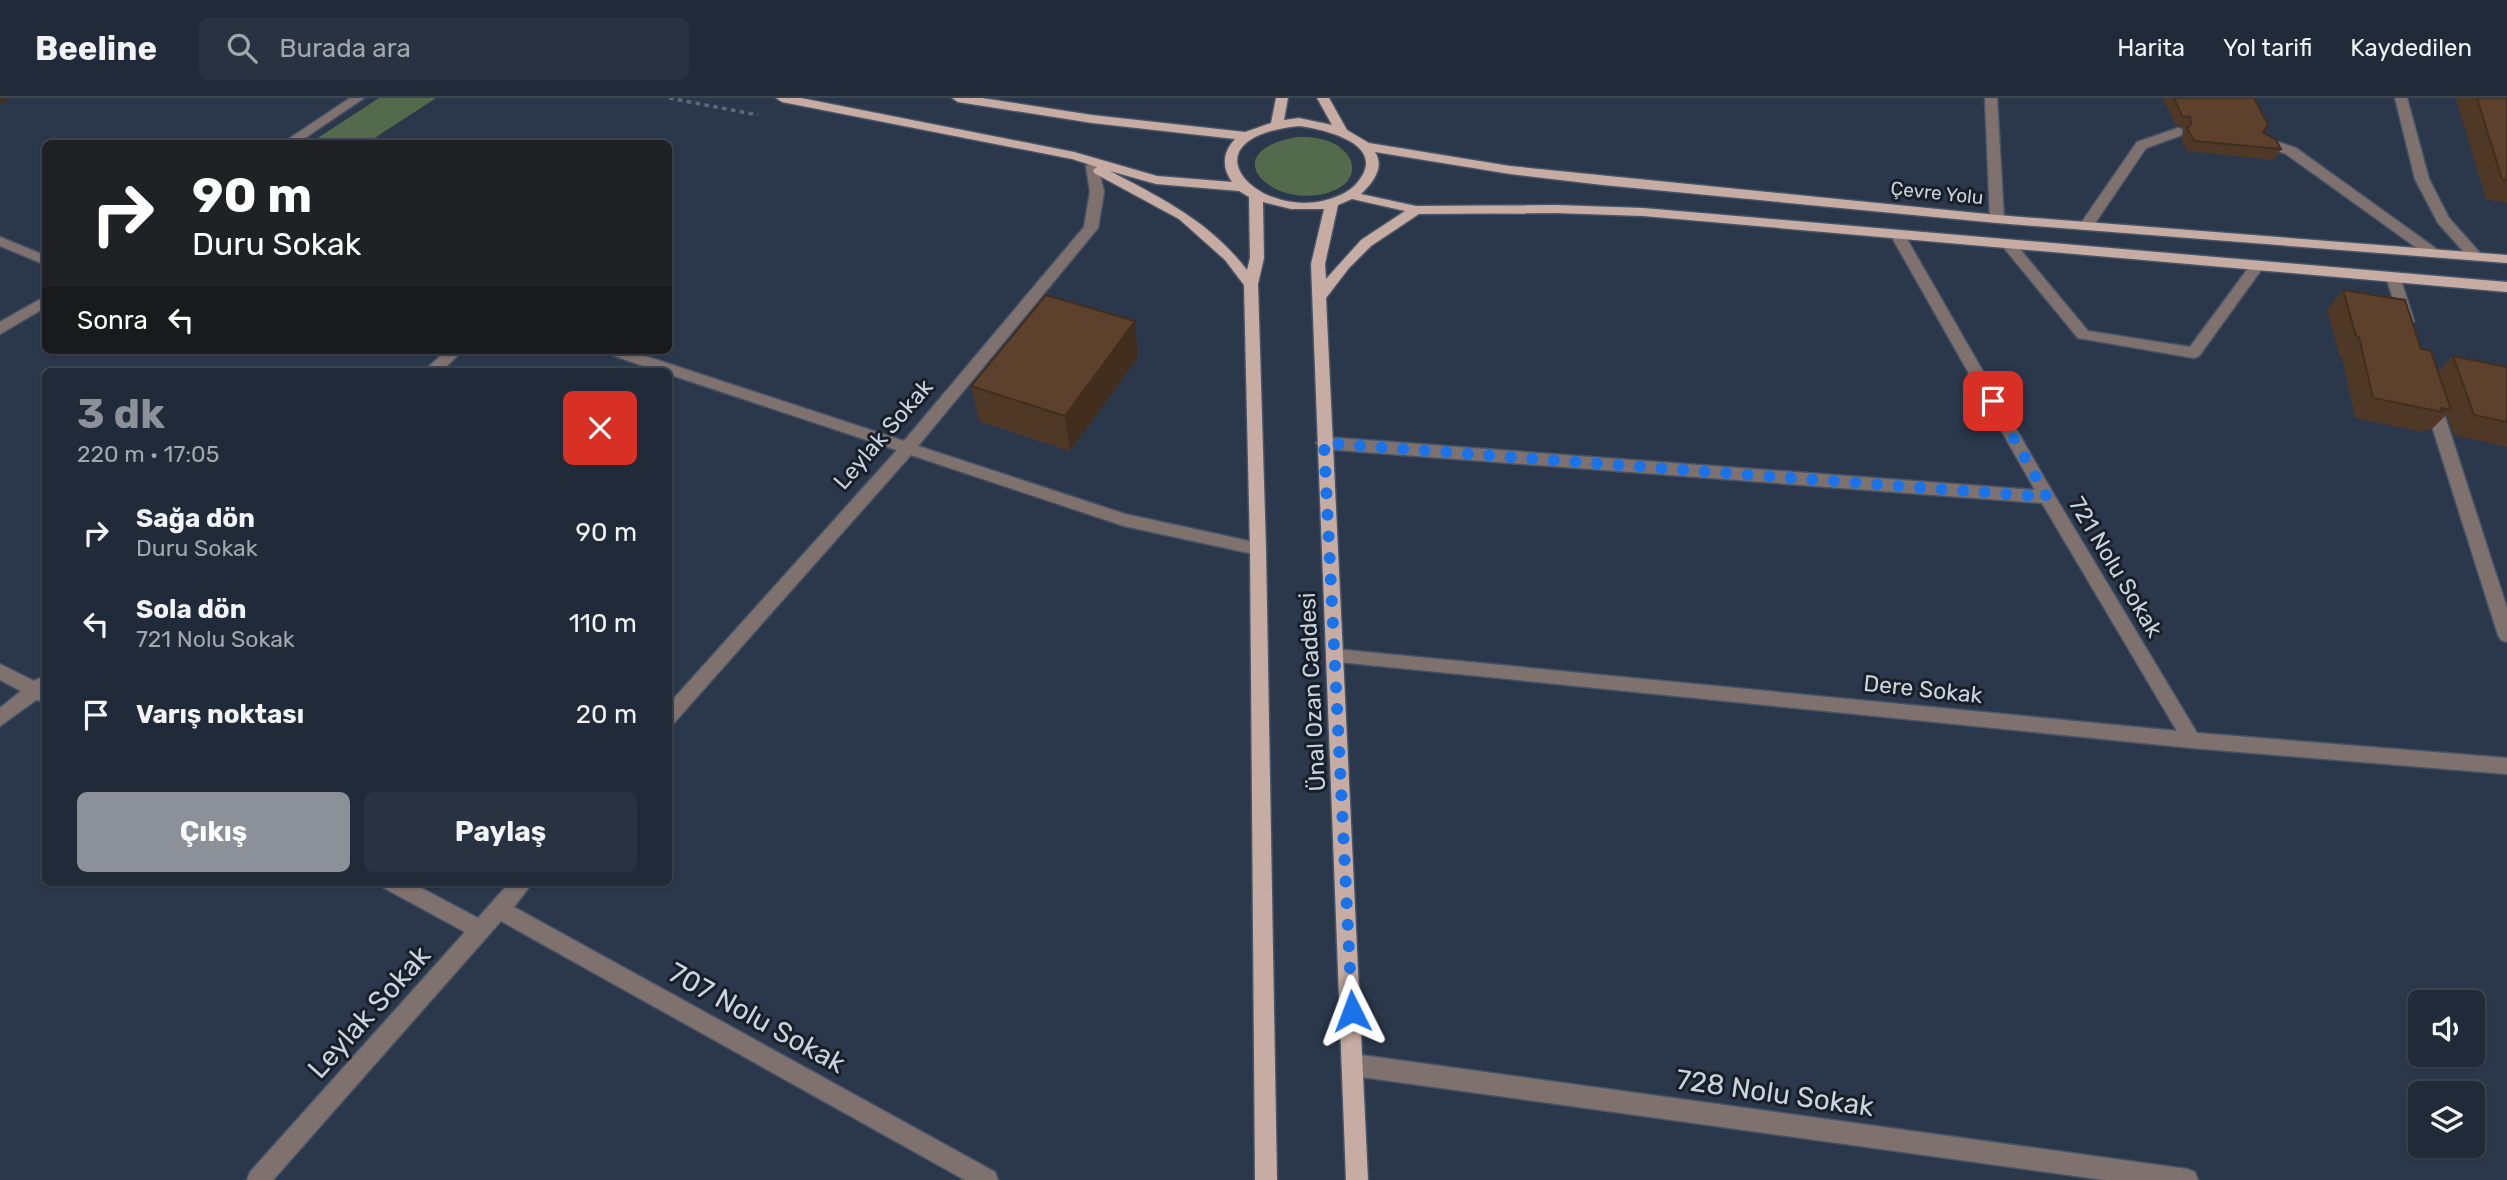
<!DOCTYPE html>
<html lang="tr">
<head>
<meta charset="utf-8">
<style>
	body { margin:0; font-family:Rubik,sans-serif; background:#283241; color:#f1f3f6; height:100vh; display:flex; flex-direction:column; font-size:26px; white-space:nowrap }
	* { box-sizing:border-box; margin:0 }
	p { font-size:23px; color:#a2a7ae }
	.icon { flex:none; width:38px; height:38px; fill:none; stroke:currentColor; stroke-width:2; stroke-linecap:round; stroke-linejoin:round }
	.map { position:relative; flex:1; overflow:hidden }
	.drawer { position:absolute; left:42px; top:270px; width:630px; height:518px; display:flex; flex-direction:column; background:#202a39; border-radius:10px; box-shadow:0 2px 5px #0004,0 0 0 2px #3d4653 }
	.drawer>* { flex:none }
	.hud { position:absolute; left:42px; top:42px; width:630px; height:214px; border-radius:10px; box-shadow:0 2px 5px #0004,0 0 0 2px #3d4653; background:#202124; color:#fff; overflow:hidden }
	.fabs { position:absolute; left:2408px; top:892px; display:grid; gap:14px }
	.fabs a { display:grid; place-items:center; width:77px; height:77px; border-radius:10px; background:#202a39; box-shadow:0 2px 5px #0004,0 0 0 2px #3d4653; font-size:35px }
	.pin { position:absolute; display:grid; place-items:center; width:60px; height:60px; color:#fff; margin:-30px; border-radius:14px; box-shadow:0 4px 10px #0006 }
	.me { position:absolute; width:77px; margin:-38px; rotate:357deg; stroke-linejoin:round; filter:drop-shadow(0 0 5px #0008) }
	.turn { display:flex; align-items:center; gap:24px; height:147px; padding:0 35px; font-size:32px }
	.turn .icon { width:91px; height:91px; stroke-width:2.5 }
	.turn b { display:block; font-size:49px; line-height:60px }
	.then { display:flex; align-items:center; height:66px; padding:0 35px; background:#0003; gap:14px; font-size:26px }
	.round { display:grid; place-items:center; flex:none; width:74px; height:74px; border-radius:10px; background:#283241 }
	.headline { display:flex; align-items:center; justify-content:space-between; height:119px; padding:0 35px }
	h1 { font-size:42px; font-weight:700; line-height:52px; color:#8c9099 }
	.button { display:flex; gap:14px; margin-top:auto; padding:14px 35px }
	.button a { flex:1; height:80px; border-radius:10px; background:#8c9099; color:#fff; font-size:28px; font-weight:700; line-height:80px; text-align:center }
	.button a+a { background:#283241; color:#f1f3f6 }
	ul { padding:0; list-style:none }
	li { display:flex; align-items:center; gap:21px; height:91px; padding:0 35px }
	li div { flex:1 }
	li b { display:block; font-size:26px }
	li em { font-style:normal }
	header { display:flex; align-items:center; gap:42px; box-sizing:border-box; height:98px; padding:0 35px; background:#202a39; border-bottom:2px solid #3d4653 }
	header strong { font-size:33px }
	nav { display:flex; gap:38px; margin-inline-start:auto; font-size:24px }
	.search { width:490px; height:63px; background:#283241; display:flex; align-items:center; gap:18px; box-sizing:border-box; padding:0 24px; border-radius:10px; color:#a2a7ae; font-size:26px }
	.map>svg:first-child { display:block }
</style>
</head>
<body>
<header>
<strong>Beeline</strong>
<div class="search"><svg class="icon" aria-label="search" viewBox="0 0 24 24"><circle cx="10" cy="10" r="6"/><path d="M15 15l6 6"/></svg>Burada ara</div>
<nav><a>Harita</a><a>Yol tarifi</a><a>Kaydedilen</a></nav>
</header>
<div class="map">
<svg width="2507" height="1082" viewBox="0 0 2507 1082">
	<rect width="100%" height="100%" fill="#2b384c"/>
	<path fill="#546a4c" d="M379,0H436L367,45H310Z
		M1297,39C1307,39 1318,39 1328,43C1354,52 1363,79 1335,92C1279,117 1208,55 1297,39Z"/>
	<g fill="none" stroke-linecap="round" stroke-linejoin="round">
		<defs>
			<path id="minor" d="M350,0H364L296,46H281Z
				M1985,0H1997L2004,121L1997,125L1990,121Z
				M2395,0H2407L2429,81L2449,120L2481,156V162H2471L2438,125L2415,81Z
				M2178,30L2182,31V37L2146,50L2091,131H2081L2079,128L2137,44Z
				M2264,39L2296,50L2438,152V158H2428L2286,56L2260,46L2258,43Z
				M1092,64L1098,68L1104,94L1098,130L918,348L1125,416L1258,445L1266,451L1264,455L1258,457L1124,428L911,357L674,625L668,627V607L897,352L668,276V273H658L606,255L604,252H627L904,343L1084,129L1090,94L1086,68Z
				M1897,132L1904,136L2053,395L2197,635L2507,660V676L2192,650L1329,563L1326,558L1329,553L1335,551L2177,633L2042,405L1324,351L1316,345L1324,339L2035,392L1890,136Z
				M0,139L46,158V167L0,148Z
				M2009,143L2014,144L2088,233L2190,249L2252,165L2257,164L2264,168L2199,258L2194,260L2078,240L2004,150L2002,147Z
				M2393,175L2400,179L2414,223L2412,226H2402L2400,223L2386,179Z
				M46,198V209L0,236V224Z
				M447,252H464L441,273H424Z
				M2432,298L2440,303L2507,510V544L2501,542L2498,537L2424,303Z
				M0,566L34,583L46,577V604L36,602L0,628V610L21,593L0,582Z
				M381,784H410L478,820L510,784H533L514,809L995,1074L998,1082H965L501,823L273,1082H247L250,1074L465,834L384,790Z
				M1354,956L2187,1071L2195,1074L2198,1082H2105L1354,978L1346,975L1343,967L1346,959Z"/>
			<path id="major" d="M776,0H801L1074,54L1157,78L1232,84C1221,68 1223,54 1235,41L1092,25L958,4L952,0H982L1092,17L1245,34L1271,25L1276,0H1288L1284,22L1299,20L1332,27L1317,0H1329L1347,32L1369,45L1510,68L1997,117L2507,157V165L1997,125L1603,87L1510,76L1375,54C1385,69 1373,85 1361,96L1416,108L1556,107L1643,110L2507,184V194L1643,118L1556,115L1419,116L1371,148L1349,170L1326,200L1368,1082H1346L1311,166L1324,111H1291L1263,104L1264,160L1258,186L1266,451L1277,1082H1255L1250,451L1244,187L1225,162L1179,121L1094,75L1093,72L1097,69L1072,61L782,4ZM1299,28C1322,31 1382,44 1362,78C1356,88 1348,94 1338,98C1264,130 1175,41 1299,28ZM1110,73L1156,86L1239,93L1249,99L1250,160L1247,172C1209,123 1163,101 1110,73ZM1352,101L1405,113L1361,142L1326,181L1325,166L1338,107Z"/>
		</defs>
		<use href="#minor" stroke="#485467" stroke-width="3"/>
		<use href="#major" stroke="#485467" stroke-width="3"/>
		<path stroke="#5d697b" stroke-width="3.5" stroke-dasharray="4.5 4.5" stroke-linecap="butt" d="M669,0L758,17"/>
		<use href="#minor" fill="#7f726e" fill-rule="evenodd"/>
		<use href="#major" fill="#c6aca2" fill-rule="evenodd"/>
	</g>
	<path fill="#503826" d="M2163,0H2254L2264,34L2281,51L2274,62L2187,53L2181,40L2184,35V29L2176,28Z
		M2456,0H2507V105L2486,101Z
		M2343,192L2421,251L2438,274L2453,258L2507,269V349L2454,337L2447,316L2431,332L2426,331L2423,334L2355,320L2342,259H2340L2327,212Z
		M1138,259L1070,353L979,323L971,288Z"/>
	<path fill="#412e1f" d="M0,0H10L0,6Z
		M1135,223L1138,259L1070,353L1065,318Z"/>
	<path fill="#5d412c" stroke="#412e1f" stroke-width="2" d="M2174,0H2254L2268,27L2263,34L2276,42L2281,51L2194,43L2187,30L2191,26L2190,19L2182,18Z
		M2477,0H2507V82L2502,81Z
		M2343,192L2405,202L2421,251L2431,253L2451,312L2441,310L2442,314L2373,300L2359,239L2356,238Z
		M1046,197L1135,223L1065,318L971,288Z
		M2453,258L2507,269V324L2474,317Z"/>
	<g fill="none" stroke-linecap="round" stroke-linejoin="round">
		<path stroke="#1a73e8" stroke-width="12" stroke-dasharray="0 21.6" d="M1352,913L1324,345L2047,399L1993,303"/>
	</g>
	<g text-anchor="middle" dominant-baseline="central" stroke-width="6" stroke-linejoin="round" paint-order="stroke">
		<g font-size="19" fill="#cad3e0" stroke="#191f28">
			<text transform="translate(1937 95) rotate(6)">Çevre Yolu</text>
		</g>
		<g font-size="23" fill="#cad3e0" stroke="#191f28">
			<text transform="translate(883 336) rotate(-49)">Leylak Sokak</text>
			<text transform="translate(2116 469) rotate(59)">721 Nolu Sokak</text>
			<text transform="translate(1923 591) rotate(6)">Dere Sokak</text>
			<text transform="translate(1312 594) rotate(-93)">Ünal Ozan Caddesi</text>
		</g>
		<g font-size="28" fill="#cad3e0" stroke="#191f28">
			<text transform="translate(369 914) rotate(-48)">Leylak Sokak</text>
			<text transform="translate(757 920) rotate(29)">707 Nolu Sokak</text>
			<text transform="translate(1775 995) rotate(8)">728 Nolu Sokak</text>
		</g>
	</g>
</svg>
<div class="fabs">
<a><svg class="icon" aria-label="sound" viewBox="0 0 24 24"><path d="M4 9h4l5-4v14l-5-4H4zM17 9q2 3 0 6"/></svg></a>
<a><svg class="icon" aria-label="layers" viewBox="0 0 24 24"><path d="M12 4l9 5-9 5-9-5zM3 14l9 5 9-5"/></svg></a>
</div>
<div class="pin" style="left:1993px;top:303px;background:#d93025"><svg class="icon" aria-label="arrive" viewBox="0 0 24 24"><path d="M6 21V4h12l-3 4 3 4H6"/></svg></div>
<svg class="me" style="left:1352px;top:913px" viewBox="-20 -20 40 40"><path d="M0-17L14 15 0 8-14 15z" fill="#1a73e8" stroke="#fff" stroke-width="4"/></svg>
<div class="hud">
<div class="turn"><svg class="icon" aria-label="right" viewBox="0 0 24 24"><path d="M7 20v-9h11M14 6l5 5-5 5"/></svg><div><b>90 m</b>Duru Sokak</div></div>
<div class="then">Sonra<svg class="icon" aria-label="left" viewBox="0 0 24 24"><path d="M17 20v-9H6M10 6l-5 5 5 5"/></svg></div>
</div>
<section class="drawer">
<div class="headline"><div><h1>3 dk</h1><p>220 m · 17:05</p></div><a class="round" style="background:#d93025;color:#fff"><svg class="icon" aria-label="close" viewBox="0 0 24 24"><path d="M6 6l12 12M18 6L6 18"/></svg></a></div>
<ul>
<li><svg class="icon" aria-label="right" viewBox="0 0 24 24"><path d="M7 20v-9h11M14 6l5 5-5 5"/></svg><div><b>Sağa dön</b><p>Duru Sokak</p></div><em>90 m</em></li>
<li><svg class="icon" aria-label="left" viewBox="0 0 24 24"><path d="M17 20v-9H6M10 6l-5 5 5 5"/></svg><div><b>Sola dön</b><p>721 Nolu Sokak</p></div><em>110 m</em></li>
<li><svg class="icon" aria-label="arrive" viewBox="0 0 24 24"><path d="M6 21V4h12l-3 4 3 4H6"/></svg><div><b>Varış noktası</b></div><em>20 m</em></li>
</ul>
<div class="button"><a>Çıkış</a><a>Paylaş</a></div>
</section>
</div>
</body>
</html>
